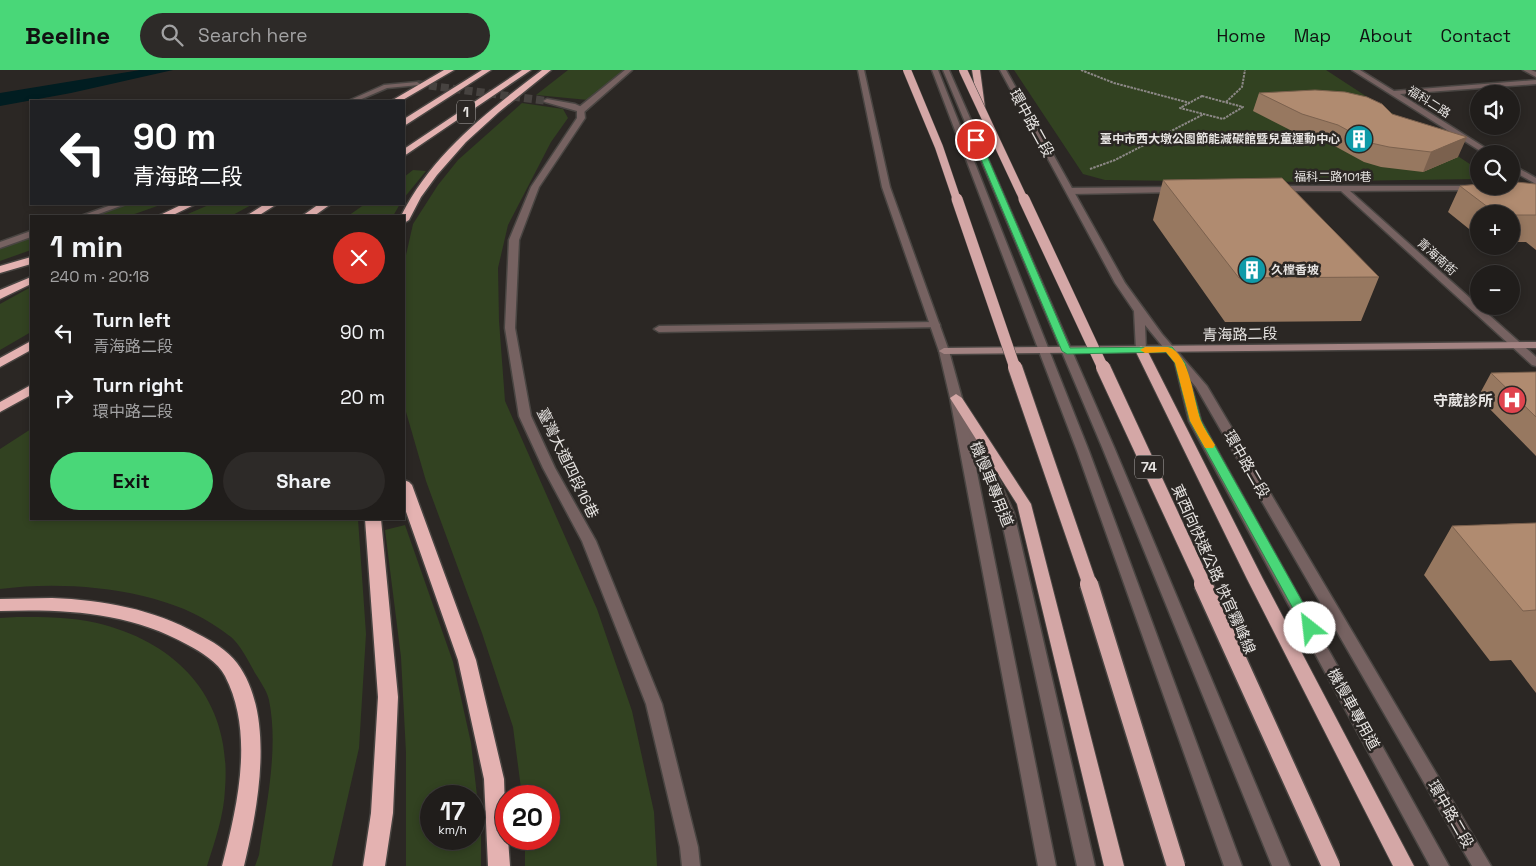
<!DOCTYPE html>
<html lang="en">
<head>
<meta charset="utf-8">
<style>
	body { margin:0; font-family:"Space Grotesk","Noto Sans TC",sans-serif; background:#2d2a28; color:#f1f3f6; height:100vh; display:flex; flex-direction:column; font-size:19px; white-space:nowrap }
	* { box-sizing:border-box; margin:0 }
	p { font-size:16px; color:#a2a2a3 }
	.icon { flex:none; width:28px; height:28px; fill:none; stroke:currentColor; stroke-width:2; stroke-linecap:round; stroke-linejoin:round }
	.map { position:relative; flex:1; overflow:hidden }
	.sheet { position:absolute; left:30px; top:145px; width:375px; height:305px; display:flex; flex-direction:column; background:#201d1b; border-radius:0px; box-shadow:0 2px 8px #0003,0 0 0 1px #3d3b3a }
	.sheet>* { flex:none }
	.guide { position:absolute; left:30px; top:30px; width:375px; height:105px; border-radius:0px; box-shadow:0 2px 8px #0003,0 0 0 1px #3d3b3a; background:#202124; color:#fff; overflow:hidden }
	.tools { position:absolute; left:1470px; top:15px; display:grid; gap:10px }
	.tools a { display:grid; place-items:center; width:50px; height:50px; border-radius:50%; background:#201d1b; box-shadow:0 2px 8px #0003,0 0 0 1px #3d3b3a; font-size:25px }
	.speed { position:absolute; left:420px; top:715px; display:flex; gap:10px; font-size:25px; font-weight:700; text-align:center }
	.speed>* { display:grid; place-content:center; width:65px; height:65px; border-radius:50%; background:#201d1b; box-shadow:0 2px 8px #0003,0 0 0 1px #3d3b3a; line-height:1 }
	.speed small { font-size:12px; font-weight:400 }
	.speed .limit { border:8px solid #d22; background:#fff; color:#111 }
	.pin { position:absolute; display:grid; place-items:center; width:42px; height:42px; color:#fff; margin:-21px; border:2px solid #fff; border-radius:50%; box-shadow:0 1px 5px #0007 }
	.me { position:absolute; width:55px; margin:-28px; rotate:331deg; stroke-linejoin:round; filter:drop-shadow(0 0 4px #0008) }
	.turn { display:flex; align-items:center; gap:18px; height:105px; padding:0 20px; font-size:22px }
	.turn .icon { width:65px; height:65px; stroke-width:2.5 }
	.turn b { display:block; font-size:35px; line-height:42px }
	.round { display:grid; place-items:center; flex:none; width:52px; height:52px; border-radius:26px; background:#2d2a28 }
	.headline { display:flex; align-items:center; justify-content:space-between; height:85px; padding:0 20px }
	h1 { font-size:30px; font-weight:700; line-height:38px }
	.primary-button { display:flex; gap:10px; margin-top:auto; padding:10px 20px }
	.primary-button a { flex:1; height:58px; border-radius:30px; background:#49d778; color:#111; font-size:20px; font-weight:700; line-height:58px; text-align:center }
	.primary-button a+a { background:#2d2a28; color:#f1f3f6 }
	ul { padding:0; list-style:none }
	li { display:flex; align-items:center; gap:15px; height:65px; padding:0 20px }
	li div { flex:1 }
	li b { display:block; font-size:19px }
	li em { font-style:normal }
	header { display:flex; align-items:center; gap:30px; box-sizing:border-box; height:70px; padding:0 25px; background:#49d778; color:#111 }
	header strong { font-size:24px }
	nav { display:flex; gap:28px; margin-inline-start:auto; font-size:18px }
	.search { width:350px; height:45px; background:#2d2a28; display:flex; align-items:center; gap:12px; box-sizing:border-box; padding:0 18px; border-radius:28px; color:#a2a2a3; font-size:19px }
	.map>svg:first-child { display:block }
</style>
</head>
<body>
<header>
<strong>Beeline</strong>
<div class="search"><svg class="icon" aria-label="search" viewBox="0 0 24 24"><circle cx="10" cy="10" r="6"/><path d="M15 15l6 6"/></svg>Search here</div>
<nav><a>Home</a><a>Map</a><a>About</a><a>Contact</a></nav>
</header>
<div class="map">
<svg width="1536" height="796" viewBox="0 0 1536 796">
	<rect width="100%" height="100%" fill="#2b2724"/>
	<path fill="#324221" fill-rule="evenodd" d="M568,0H625L588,30L536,25Z
		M1014,0H1326L1479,100V109L1262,112L1105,110L1083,104Z
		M522,33L563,39L568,48L551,72L508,155L498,198L499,251L505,331L597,539L632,641L654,742L657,796H525V769H549V726H522L513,657L482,563L426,411L404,335V194L413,154L438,115L458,90Z
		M413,100L426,101L404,128V107Z
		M129,134H163L129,146H95Z
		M211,134H253L231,146H183Z
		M365,134H400L393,146H348Z
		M31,168V180L0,191V178Z
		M31,217V262L0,280V234Z
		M31,359V449H358L366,564L359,678L332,796H255L259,785C266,735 279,680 269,630C267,621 260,611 255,603C249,592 243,580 235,571C231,566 225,563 220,559C164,518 67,510 0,519V379Z
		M405,455L453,592L471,673L481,761V796H406V683L401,587L385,460ZM474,726V769H431V726Z
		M17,547C44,547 71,547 97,553C180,573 232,631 225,719C224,745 215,771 207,796H0V548Z"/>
	<path fill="#011d21" d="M140,0H173L71,23L0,36V23Z"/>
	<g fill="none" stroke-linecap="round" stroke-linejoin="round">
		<path stroke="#474340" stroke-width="8" stroke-dasharray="8 4" stroke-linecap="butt" d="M417,14L547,31"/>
		<defs>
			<path id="service" d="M935,252L939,253L940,255L939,257L659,262L654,259L659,256Z
				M1180,290L1185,293L1201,351L1449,796H1430L1189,351L1175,293Z
				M964,342L970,346L1014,443L1095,796H1077L1000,443L958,346Z"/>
			<path id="minor" d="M625,0H632L584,42H578V38Z
				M1352,0H1360L1394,21L1536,10V14L1400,24L1495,84H1485Z
				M1523,0H1531L1536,2V7Z
				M1511,94L1536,108V114L1511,100Z
				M1276,116H1479V120H1476L1350,121L1536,287V296L1532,295L1341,121H1273L1272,119Z
				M1176,117L1179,118V122L1071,124L1067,121L1071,118Z"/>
			<path id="tertiary" d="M858,0H864L890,117L949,281L962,328L1056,796H1038L950,328L939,281L882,117Z
				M932,0H938L1089,381L1242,796H1224L1077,381Z
				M943,0H949L1114,377L1290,796H1272L1102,377Z
				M1000,0H1006L1125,213L1162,264L1207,316L1491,796H1472L1196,317L1145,255L1146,280L1141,283L1136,280L1134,241L1115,213Z
				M417,12L420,14L419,15L387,18L357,31H348L384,15Z
				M547,29L575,34L584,38L585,48L539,117L519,170L515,258L531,346L555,398L596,471L662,634L698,777L700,796H682L680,777L646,634L582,471L543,398L519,346L505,258L509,170L531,117L577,48V41L545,32L543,31Z
				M114,134H126L93,146H81Z
				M31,161V167L0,178V172Z"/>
			<path id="secondary" d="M1536,272V278L944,284L939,281L944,278Z"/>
			<path id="trunk" d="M972,0H980L986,45L979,43Z
				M1141,276L1147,280L1263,509L1414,796H1393L1247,509L1135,280Z
				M956,324L962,328L1031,434L1124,796H1104L1017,434L950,328Z"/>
			<path id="motorway" d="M444,0H454L401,31H391Z
				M482,0H491L404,56V49Z
				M522,0H531L404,86V79Z
				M542,0H551L499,42L466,72L437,105L421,127L409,150L404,153V146H401C432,84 488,41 542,0Z
				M183,134H196L171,146H158Z
				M265,134H277L258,146H246Z
				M319,134H331L314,146H302Z
				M31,187V194L0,203V196Z
				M31,207V214L0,229V220Z
				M31,271V280L0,297V288Z
				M31,315V325L0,342V332Z
				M404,410L409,412L412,415L476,590L504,709L506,769H508L510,796H488L484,709L458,590L404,436Z
				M365,449H381L398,627L393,743L385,796H363L371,743L378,627Z
				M52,528C104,530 153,539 198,564C212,571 227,580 237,593C276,645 258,738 244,796H222C237,737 255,664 225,606C218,592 201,582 188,575C129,542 66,539 0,541V529Z"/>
		</defs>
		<use href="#service" stroke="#494542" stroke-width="3"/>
		<use href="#minor" stroke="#494542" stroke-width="3"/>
		<use href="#tertiary" stroke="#494542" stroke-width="3"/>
		<use href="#secondary" stroke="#494542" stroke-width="3"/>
		<use href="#trunk" stroke="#494542" stroke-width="2"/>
		<use href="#motorway" stroke="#494542" stroke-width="3"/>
		<path stroke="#8c8886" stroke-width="2" stroke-dasharray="2.5 1" stroke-linecap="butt" d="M1081,0L1114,13L1190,33
			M1202,26L1243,37L1223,49L1180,38Z
			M1226,32L1242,17L1245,0
			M1090,99L1115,90L1204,44"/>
		<use href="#service" fill="#766261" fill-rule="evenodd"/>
		<use href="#minor" fill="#766261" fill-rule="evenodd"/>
		<use href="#tertiary" fill="#766261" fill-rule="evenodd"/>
		<use href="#secondary" fill="#a38382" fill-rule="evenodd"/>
		<use href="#trunk" fill="#d4a7a6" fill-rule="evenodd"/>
		<use href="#motorway" fill="#e4b2b1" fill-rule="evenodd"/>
		<defs>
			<path id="trunk-bridge-far3" d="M907,0L939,77L957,130
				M963,0L1024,130"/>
			<path id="trunk-bridge-far2" d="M957,129L1015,298
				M1024,129L1103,298"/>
			<path id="trunk-bridge-far1" d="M1015,297L1090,515
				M1103,297L1204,515"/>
			<path id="trunk-bridge" d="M1089,514L1176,796
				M1203,514L1331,796"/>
		</defs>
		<use href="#trunk-bridge-far3" stroke="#494542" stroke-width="9" stroke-linecap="butt"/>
		<use href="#trunk-bridge-far2" stroke="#494542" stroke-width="12" stroke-linecap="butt"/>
		<use href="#trunk-bridge-far1" stroke="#494542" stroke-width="16" stroke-linecap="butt"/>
		<use href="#trunk-bridge" stroke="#494542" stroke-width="21" stroke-linecap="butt"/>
		<use href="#trunk-bridge-far3" stroke="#d4a7a6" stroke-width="8"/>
		<use href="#trunk-bridge-far2" stroke="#d4a7a6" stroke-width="11"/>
		<use href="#trunk-bridge-far1" stroke="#d4a7a6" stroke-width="14"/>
		<use href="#trunk-bridge" stroke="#d4a7a6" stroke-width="18"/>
	</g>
	<path fill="#977860" d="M1259,23L1392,44L1458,87L1423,102L1381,97L1364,92L1331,74L1296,63L1253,41Z
		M1163,110L1379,207L1361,251L1225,252L1153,150Z
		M1536,114V180L1526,172H1511V144H1479V167L1448,142L1460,116Z
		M1536,302V386L1478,327L1491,303Z
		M1536,453V623L1511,590L1490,591L1424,505L1452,456Z"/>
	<path fill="#7b614e" d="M1467,67L1458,87L1423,102L1431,82Z"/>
	<path fill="#b08b70" stroke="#7b614e" d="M1315,20L1345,22L1367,27L1382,34L1392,44L1467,67L1431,82L1389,77L1371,73L1338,55L1302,44L1259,23Z
		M1282,108L1379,207L1239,208L1163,110Z
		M1511,112H1516L1536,114V145H1511V144H1497L1460,116L1479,114V116H1511Z
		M1536,302V347L1491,303Z
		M1536,453V540L1523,541L1452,456Z"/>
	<path fill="#49d778" stroke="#2f8c4e" d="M976,68L980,70L1070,278L1168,277H1172L1185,293L1201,351L1317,558L1315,562H1306L1190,351L1175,293L1166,282L1067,284L1062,281L973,70Z"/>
	<path fill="#f59e0b" d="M1168,277C1191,284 1193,331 1201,351C1204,359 1210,367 1215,375L1213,378H1205L1190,351L1175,293L1166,282L1145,283L1140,280L1145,277Z"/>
	<defs>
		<symbol id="building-disc" viewBox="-11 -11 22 22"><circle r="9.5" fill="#0f9aa8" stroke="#2b2724"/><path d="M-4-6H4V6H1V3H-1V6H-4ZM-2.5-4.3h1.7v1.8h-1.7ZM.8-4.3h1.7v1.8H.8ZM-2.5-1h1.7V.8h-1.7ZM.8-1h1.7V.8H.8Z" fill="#fff"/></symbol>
		<symbol id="hospital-disc" viewBox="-11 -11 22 22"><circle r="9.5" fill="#e0444e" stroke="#2b2724"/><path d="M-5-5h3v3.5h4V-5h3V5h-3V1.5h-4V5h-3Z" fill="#fff"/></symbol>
	</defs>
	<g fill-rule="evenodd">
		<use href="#building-disc" x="1343" y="53" width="32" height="32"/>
		<use href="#building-disc" x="1236" y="184" width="32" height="32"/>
		<use href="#hospital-disc" x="1496" y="314" width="32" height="32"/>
	</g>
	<g text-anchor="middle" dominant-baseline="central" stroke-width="5" stroke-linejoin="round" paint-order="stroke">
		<g font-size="12" fill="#e7e4e2" stroke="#2b2724">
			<text transform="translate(1429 32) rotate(32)">福科二路</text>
			<text x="1333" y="107">福科二路101巷</text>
			<text transform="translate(1437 187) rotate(42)">青海南街</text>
		</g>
		<g font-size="12" font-weight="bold" fill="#e7e4e2" stroke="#2b2724" text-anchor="end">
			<text x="1340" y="69">臺中市西大墩公園節能減碳館暨兒童運動中心</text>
			<text x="1271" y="200" text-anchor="start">久樘香坡</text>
		</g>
		<g fill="#2b2724" stroke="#afaba9" stroke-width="1">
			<rect x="457" y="30.5" width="18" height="23" rx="4"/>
			<rect x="1135" y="385.5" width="28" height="23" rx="4"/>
		</g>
		<g font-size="14" font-weight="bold" fill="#e7e4e2">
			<text x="466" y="42">1</text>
			<text x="1149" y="397">74</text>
		</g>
		<g font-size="15" fill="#e7e4e2" stroke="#2b2724">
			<text transform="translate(1032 53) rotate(61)">環中路二段</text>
			<text transform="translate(1240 264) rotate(-1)">青海路二段</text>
			<text transform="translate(568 393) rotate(64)">臺灣大道四段16巷</text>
			<text transform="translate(1247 394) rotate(60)">環中路二段</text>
			<text transform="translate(992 414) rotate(68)">機慢車專用道</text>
			<text transform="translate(1214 499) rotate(66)">東西向快速公路 快官霧峰線</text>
			<text transform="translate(1354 639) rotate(61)">機慢車專用道</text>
			<text transform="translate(1451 744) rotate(60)">環中路二段</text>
		</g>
		<g font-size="15" font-weight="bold" fill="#e7e4e2" stroke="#2b2724" text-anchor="end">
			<text x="1493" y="330">守葳診所</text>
		</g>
	</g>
</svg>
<div class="tools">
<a><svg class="icon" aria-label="sound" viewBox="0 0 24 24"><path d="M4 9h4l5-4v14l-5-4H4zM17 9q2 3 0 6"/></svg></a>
<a><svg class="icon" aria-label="search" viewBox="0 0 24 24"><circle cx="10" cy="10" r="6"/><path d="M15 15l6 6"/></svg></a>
<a>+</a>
<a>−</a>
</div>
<div class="speed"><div>17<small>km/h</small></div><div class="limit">20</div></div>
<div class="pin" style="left:976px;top:70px;background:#d93025"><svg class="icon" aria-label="arrive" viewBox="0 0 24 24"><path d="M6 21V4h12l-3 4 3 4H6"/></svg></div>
<svg class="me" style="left:1310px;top:558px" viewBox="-20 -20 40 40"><circle r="19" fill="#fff"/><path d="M0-13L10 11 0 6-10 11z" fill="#49d778"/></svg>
<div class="guide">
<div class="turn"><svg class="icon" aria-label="left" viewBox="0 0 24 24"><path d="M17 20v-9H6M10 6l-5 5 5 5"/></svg><div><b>90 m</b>青海路二段</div></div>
</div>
<section class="sheet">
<div class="headline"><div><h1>1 min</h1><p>240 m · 20:18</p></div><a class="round" style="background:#d93025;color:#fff"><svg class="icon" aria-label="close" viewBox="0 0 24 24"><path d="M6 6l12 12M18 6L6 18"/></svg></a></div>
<ul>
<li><svg class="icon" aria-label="left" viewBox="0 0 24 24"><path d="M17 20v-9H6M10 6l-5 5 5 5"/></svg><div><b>Turn left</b><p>青海路二段</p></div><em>90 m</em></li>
<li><svg class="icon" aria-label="right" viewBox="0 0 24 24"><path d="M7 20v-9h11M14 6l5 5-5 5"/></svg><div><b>Turn right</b><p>環中路二段</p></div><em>20 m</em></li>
</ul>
<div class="primary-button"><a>Exit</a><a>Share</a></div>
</section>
</div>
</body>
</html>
